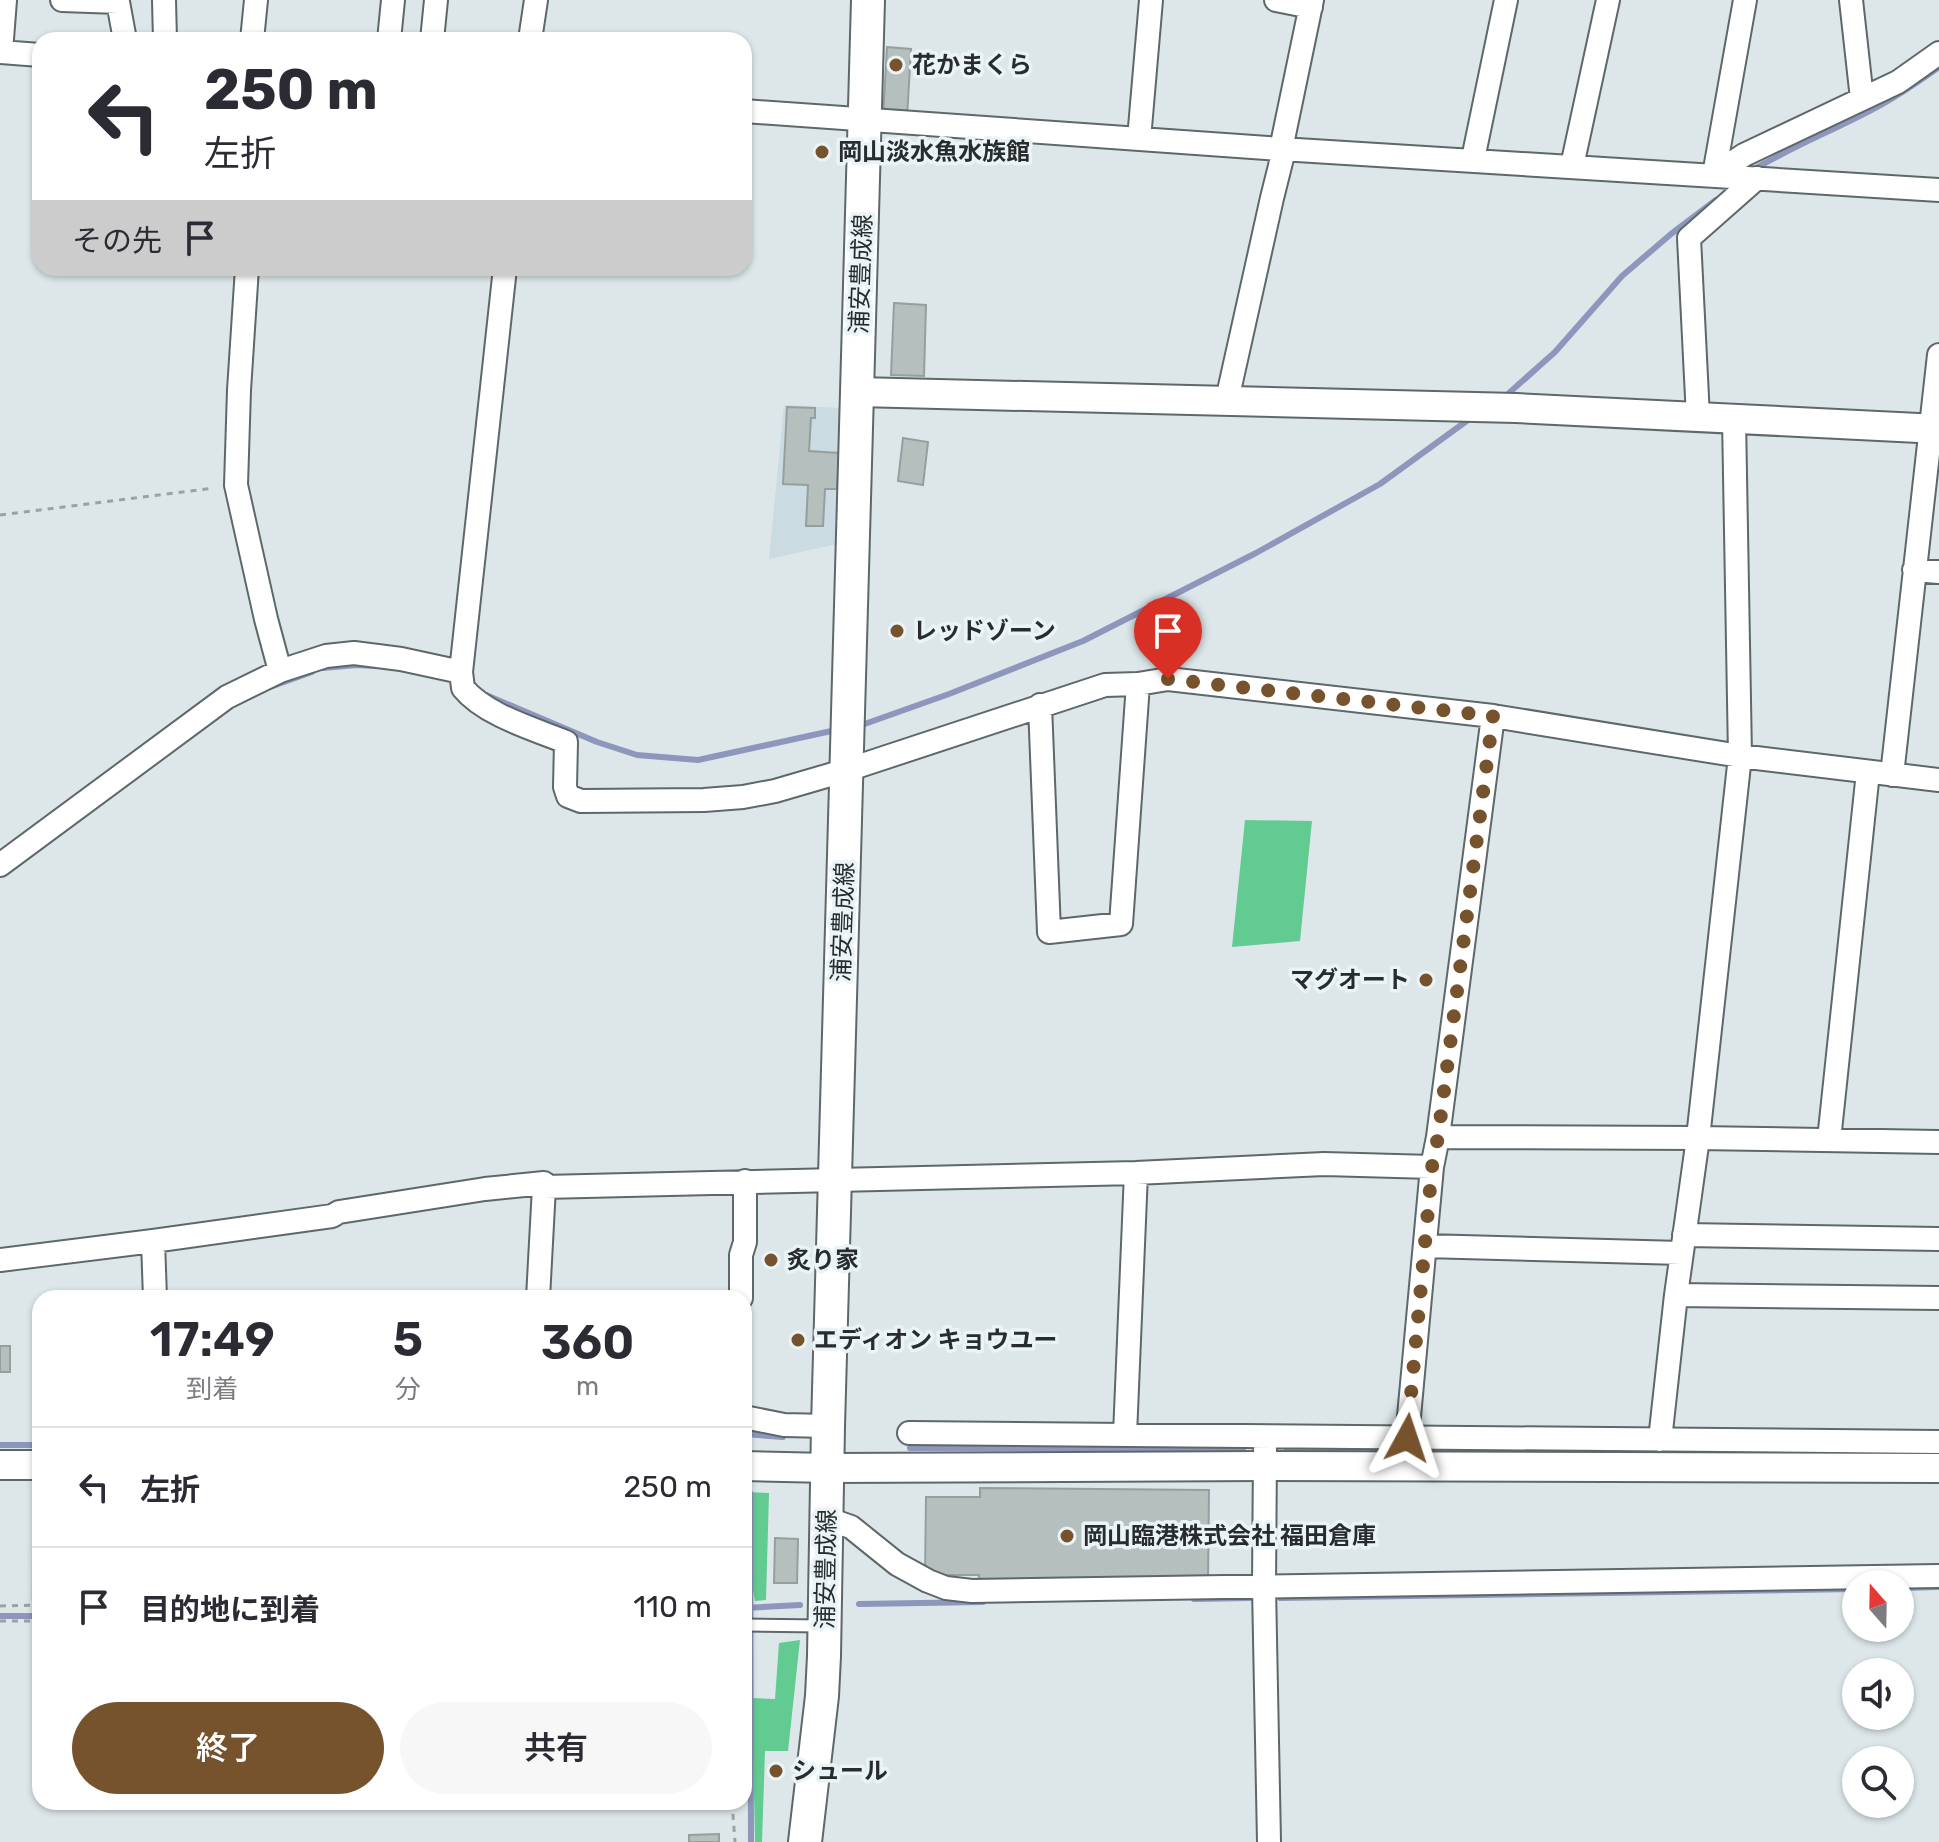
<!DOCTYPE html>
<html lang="ja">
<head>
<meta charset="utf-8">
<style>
	body { margin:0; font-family:Rubik,"Noto Sans JP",sans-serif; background:#f7f7f7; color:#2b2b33; height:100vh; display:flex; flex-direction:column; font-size:30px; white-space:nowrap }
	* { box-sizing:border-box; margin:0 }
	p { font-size:26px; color:#7c7c81 }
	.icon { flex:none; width:44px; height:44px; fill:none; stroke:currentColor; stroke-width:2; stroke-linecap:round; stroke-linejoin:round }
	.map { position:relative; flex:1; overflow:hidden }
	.side { position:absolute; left:32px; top:1290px; width:720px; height:520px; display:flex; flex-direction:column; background:#fff; border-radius:24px; box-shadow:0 2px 6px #0004 }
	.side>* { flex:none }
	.guide { position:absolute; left:32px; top:32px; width:720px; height:244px; border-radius:24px; box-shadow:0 2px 6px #0004; background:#fff; color:#2b2b33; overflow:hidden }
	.needle { width:52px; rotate:340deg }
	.tools { position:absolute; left:1842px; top:1570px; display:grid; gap:16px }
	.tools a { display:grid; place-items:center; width:72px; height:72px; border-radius:50%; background:#fff; box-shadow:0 2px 6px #0004; font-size:40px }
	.pin { position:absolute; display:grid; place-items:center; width:68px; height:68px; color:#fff; margin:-82px -34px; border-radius:50% 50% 50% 0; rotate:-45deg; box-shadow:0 0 8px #0007 }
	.pin .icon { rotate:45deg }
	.me { position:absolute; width:88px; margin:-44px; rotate:5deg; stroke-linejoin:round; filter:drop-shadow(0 0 6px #0008) }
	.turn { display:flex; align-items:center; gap:28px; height:168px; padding:0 40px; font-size:36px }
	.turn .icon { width:104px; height:104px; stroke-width:2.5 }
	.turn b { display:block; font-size:56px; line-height:68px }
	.then { display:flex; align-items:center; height:76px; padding:0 40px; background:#0003; gap:16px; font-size:30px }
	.eta { display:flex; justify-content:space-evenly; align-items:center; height:136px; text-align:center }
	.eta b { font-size:48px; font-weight:600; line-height:56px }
	.cta { display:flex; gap:16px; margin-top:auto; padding:16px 40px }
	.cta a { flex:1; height:92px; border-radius:48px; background:#76532c; color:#fff; font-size:32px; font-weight:600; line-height:92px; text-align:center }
	.cta a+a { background:#f7f7f7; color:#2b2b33 }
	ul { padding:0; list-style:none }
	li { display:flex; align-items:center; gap:24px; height:120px; padding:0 40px; border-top:2px solid #e1e1e2 }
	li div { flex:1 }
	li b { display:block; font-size:30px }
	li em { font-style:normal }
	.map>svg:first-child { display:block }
</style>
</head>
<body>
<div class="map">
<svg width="1939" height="1842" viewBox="0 0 1939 1842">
	<rect width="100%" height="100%" fill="#dde7ea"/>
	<path fill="#cadbe1" d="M784,405L840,408L837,544L769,559Z
		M33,1485H40V1600H31Z"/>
	<path fill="#62cb92" d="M1245,820L1312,821L1300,941L1232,947Z
		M744,1492L769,1493L766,1600L755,1601L753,1590L744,1592Z
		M800,1640L788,1751H765L762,1842H755L752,1698L775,1699L779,1643Z"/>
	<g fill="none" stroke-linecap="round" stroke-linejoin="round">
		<path stroke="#8e96bc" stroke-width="6" d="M1751,171C1791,147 1834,130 1875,108C1898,96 1918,82 1939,67
			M1509,393L1555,352L1622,276L1671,234L1716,200
			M323,668L357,665L375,666
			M270,687L312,672
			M486,695L597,742L637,755L698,760L836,730
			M859,726L949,694L1083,641L1256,553L1380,484L1468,420
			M744,1434L783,1437
			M0,1445H40
			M910,1448L1243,1449
			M1287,1449L1791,1452
			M750,1493L751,1842
			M1900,1588L1939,1587
			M1280,1598L1856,1589
			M1194,1599L1250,1598
			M859,1604L983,1602
			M744,1608L800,1605
			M0,1616H40"/>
	</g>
	<path fill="#b5bfbe" stroke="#959f9e" stroke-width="2" d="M887,47L911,49L907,118L883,117Z
		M894,303L926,305L924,376L891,375Z
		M787,407L815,408V418H811L809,451L839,453L837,489H825L823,526H806L808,485L783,484Z
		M903,438L928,442L923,485L898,481Z
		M0,1346H10V1372H0Z
		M980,1488L1209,1490L1208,1582L978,1585L979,1575H925L926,1497H980Z
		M775,1538L798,1539L797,1583H774Z
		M719,1834V1842H689V1835Z"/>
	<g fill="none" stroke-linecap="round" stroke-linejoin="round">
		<defs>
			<path id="service" d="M744,1625L820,1626"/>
			<path id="minor" d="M62,0L118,2L125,40
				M164,0L165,40
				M1276,0L1311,7
				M1851,0L1862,99
				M252,40L256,0
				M389,40L393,0
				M432,40L436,0
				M530,40L536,0
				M0,52L40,55
				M1,52L5,0
				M744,111L1281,149L1939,190
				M1139,139L1151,0
				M1473,159L1506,0
				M1572,166L1608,0
				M1714,175L1744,155L1898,82L1939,53
				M1714,175L1745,0
				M247,268L239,390L236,485L266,619L280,671
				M505,268L461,672L463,688C485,715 534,729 566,742L565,787L568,796L581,801L704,800L743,797L775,791L847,770L1105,685L1138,684L1168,679L1493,716L1740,756L1939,780
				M1227,400L1272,198L1282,158L1281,149L1312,0
				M1698,417L1689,238L1757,178
				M1914,570L1939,572
				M1040,705L1049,932L1121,924L1138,684
				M1892,775L1939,355
				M0,865L227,697L280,671L326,656L354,653L401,659L461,672
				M1438,1137L1698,1138L1939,1142
				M1829,1140L1868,772
				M1684,1235L1939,1239
				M153,1241L155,1298
				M1425,1246L1681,1253
				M0,1260L153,1241L332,1216L339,1212L485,1189L544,1183V1187L1136,1173L1324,1164L1432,1167
				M1676,1295L1939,1298
				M538,1298L544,1187
				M741,1298V1255L745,1242V1181
				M744,1417L784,1425L828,1426
				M909,1433L1939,1442
				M1125,1435L1136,1173
				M1407,1438L1432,1167L1438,1137L1493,716
				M1660,1440L1676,1295L1698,1138L1740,756L1734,418
				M1265,1450L1264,1587L1269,1842
				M828,1519L851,1527L897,1564L928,1581L946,1588L972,1591L1939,1576"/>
			<path id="tertiary" d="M858,392L1516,408L1939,429
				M0,1465H40
				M744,1466L828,1468L1265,1466L1939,1468"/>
			<path id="secondary" d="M805,1842L822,1696L824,1656L828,1426L868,0"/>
		</defs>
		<use href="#service" stroke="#5e6769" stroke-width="15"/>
		<use href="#minor" stroke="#5e6769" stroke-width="26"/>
		<use href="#tertiary" stroke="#5e6769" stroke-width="32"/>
		<use href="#secondary" stroke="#5e6769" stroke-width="36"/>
		<path stroke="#9ba2a4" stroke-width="3" stroke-dasharray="6 6" stroke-linecap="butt" d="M0,515L214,488
			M0,1606L40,1605
			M0,1621H40
			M732,1802L735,1842"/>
		<use href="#service" stroke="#fff" stroke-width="11"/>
		<use href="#minor" stroke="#fff" stroke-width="22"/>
		<use href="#tertiary" stroke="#fff" stroke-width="28"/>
		<use href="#secondary" stroke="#fff" stroke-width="32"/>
	</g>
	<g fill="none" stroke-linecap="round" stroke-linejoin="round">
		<path stroke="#76532c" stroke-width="14" stroke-dasharray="0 25.2" d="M1168,679L1493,716L1438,1137L1432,1167L1407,1438"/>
	</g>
	<g fill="#76532c" stroke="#eaf4f7" stroke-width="3">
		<circle cx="896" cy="65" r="8"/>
		<circle cx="822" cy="152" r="8"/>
		<circle cx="897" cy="631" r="8"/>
		<circle cx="1426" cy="980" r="8"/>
		<circle cx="771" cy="1260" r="8"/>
		<circle cx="798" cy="1340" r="8"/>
		<circle cx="1067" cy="1536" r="8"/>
		<circle cx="776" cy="1771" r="8"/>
	</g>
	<g text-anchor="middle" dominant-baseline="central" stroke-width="7" stroke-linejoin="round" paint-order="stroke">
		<g font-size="24" font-weight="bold" fill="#292c2d" stroke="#eaf4f7" text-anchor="start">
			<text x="912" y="65">花かまくら</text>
			<text x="838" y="152">岡山淡水魚水族館</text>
			<text x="913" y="631">レッドゾーン</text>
			<text x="1410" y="980" text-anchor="end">マグオート</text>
			<text x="787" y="1260">炙り家</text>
			<text x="814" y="1340">エディオン キョウユー</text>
			<text x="1083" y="1536">岡山臨港株式会社 福田倉庫</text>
			<text x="792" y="1771">シュール</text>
		</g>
		<g font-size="24" fill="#292c2d" stroke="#eaf4f7">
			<text transform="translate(861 274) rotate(-88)">浦安豊成線</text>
			<text transform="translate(843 922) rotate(-88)">浦安豊成線</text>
			<text transform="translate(826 1569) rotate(-89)">浦安豊成線</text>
		</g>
	</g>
</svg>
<div class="tools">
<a><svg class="needle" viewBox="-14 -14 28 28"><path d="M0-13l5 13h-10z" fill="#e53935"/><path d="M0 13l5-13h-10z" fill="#7c7c81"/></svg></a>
<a><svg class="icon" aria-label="sound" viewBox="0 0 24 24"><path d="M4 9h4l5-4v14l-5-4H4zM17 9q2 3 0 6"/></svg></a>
<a><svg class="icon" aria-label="search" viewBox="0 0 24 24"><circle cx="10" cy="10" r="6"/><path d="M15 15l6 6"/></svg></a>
</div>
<div class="pin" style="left:1168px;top:679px;background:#d93025"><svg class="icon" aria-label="arrive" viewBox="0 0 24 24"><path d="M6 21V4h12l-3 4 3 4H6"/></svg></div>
<svg class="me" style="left:1407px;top:1438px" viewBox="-20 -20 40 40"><path d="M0-17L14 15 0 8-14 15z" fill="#76532c" stroke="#fff" stroke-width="4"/></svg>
<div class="guide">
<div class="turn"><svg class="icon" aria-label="left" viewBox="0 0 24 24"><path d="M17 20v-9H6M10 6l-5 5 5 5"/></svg><div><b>250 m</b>左折</div></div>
<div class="then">その先<svg class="icon" aria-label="arrive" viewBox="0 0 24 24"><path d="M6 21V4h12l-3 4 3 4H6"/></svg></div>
</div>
<section class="side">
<div class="eta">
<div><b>17:49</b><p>到着</p></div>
<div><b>5</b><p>分</p></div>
<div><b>360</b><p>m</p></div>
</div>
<ul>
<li><svg class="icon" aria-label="left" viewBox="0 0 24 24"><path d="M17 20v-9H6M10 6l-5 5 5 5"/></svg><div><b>左折</b></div><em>250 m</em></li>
<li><svg class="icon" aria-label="arrive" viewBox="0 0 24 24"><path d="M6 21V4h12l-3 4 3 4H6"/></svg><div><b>目的地に到着</b></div><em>110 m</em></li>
</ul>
<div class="cta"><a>終了</a><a>共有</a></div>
</section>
</div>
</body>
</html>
